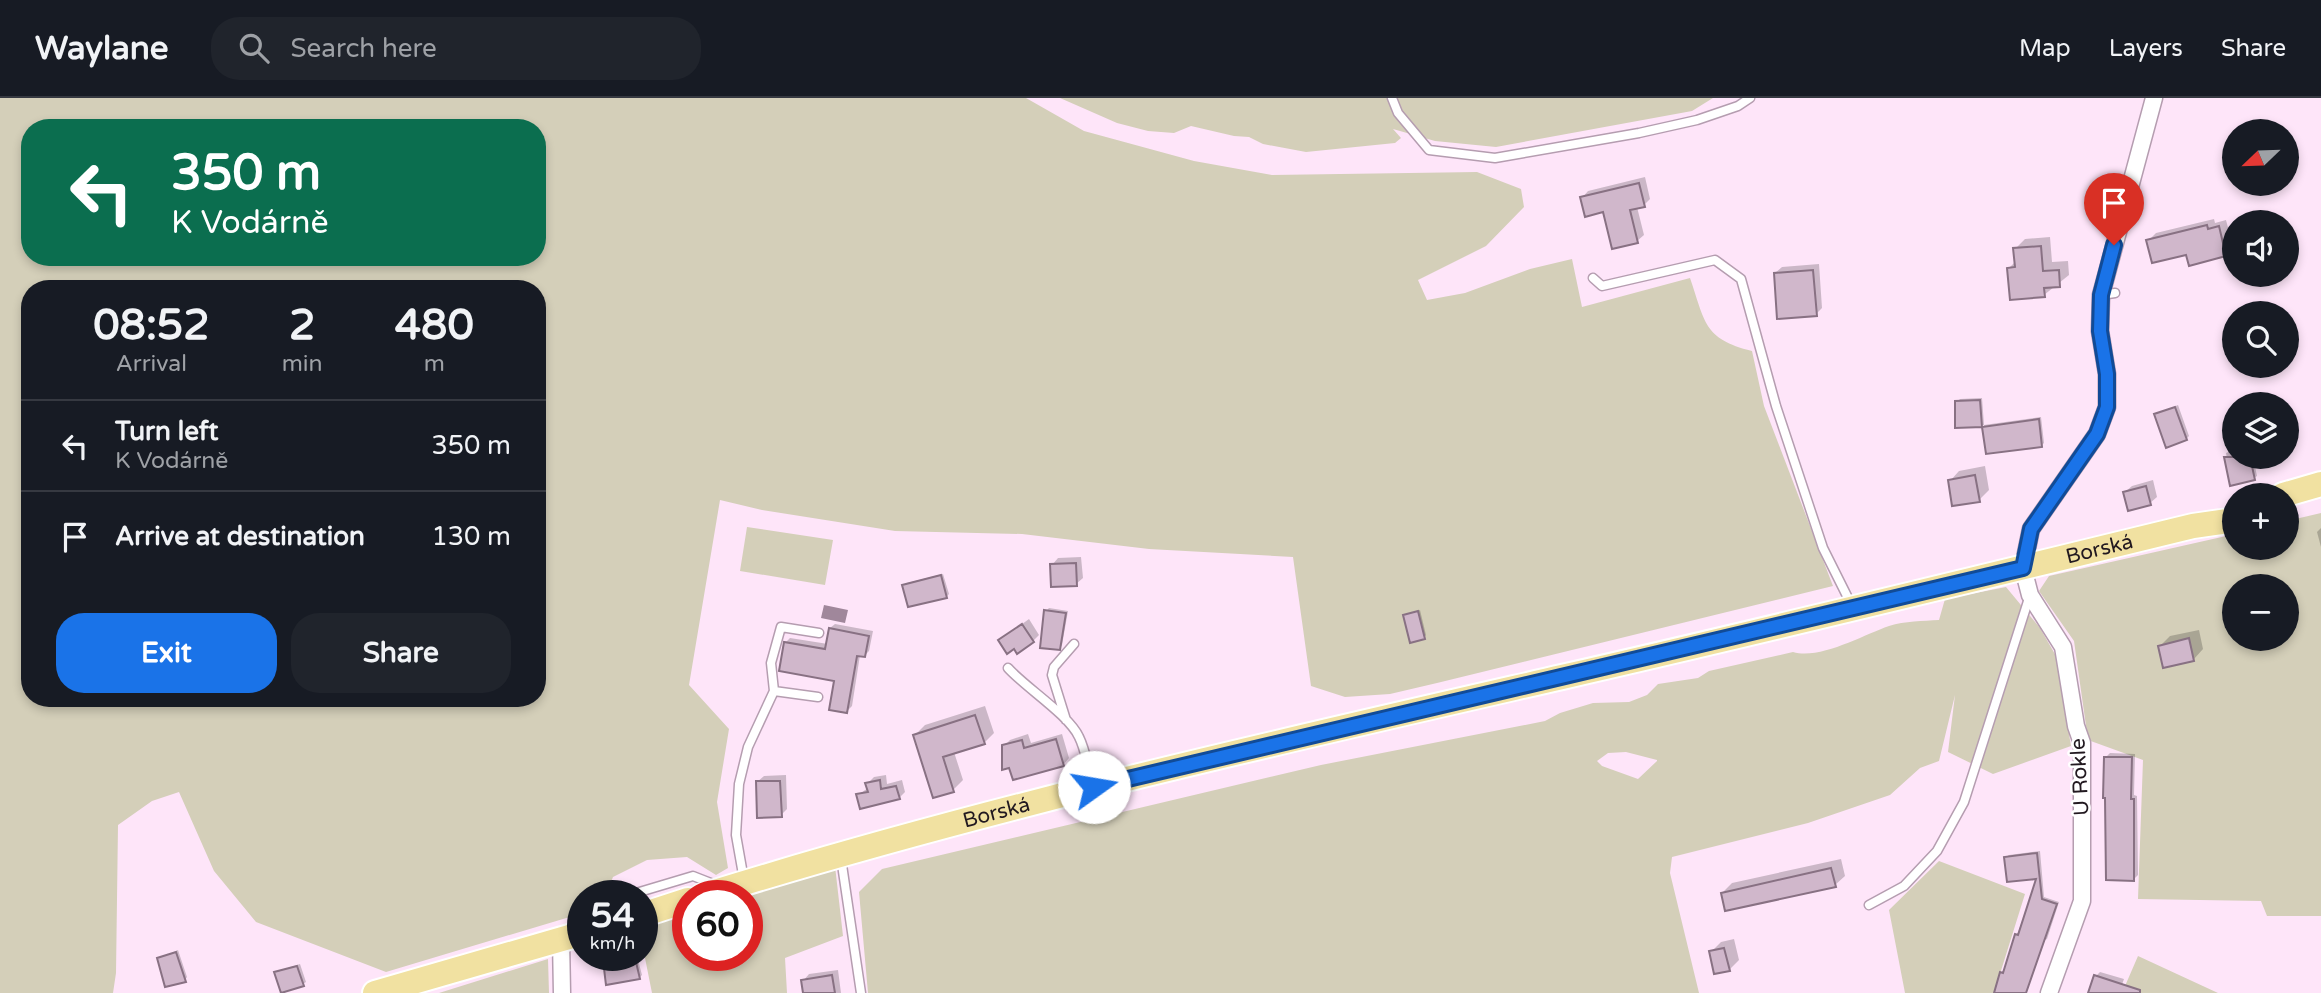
<!DOCTYPE html>
<html lang="en">
<head>
<meta charset="utf-8">
<style>
	body { margin:0; font-family:"Varela Round",sans-serif; background:#20242c; color:#f1f3f6; height:100vh; display:flex; flex-direction:column; font-size:26px; white-space:nowrap }
	* { box-sizing:border-box; margin:0 }
	p { font-size:23px; color:#9ea1a6 }
	.icon { flex:none; width:38px; height:38px; fill:none; stroke:currentColor; stroke-width:2; stroke-linecap:round; stroke-linejoin:round }
	.map { position:relative; flex:1; overflow:hidden }
	.panel { position:absolute; left:21px; top:182px; width:525px; height:427px; display:flex; flex-direction:column; background:#171b24; border-radius:28px; box-shadow:0 4px 10px #0003 }
	.panel>* { flex:none }
	.top-card { position:absolute; left:21px; top:21px; width:525px; height:147px; border-radius:28px; box-shadow:0 4px 10px #0003; background:#0b6e4f; color:#fff; overflow:hidden }
	.needle { width:46px; rotate:247deg }
	.tools { position:absolute; left:2222px; top:21px; display:grid; gap:14px }
	.tools a { display:grid; place-items:center; width:77px; height:77px; border-radius:50%; background:#171b24; box-shadow:0 4px 10px #0003; font-size:35px }
	.speed { position:absolute; left:567px; top:782px; display:flex; gap:14px; font-size:35px; font-weight:700; text-align:center }
	.speed>* { display:grid; place-content:center; width:91px; height:91px; border-radius:50%; background:#171b24; box-shadow:0 4px 10px #0003; line-height:1 }
	.speed small { font-size:18px; font-weight:400 }
	.speed .limit { border:10px solid #d22; background:#fff; color:#111 }
	.pin { position:absolute; display:grid; place-items:center; width:60px; height:60px; color:#fff; margin:-72px -30px; border-radius:50% 50% 50% 0; rotate:-45deg; box-shadow:0 0 7px #0007 }
	.pin .icon { rotate:45deg }
	.me { position:absolute; width:77px; margin:-38px; rotate:77deg; stroke-linejoin:round; filter:drop-shadow(0 0 5px #0008) }
	.turn { display:flex; align-items:center; gap:24px; height:147px; padding:0 35px; font-size:32px }
	.turn .icon { width:91px; height:91px; stroke-width:2.5 }
	.turn b { display:block; font-size:49px; line-height:60px }
	.eta { display:flex; justify-content:space-evenly; align-items:center; height:119px; text-align:center }
	.eta b { font-size:42px; font-weight:700; line-height:49px }
	.primary-button { display:flex; gap:14px; margin-top:auto; padding:14px 35px }
	.primary-button a { flex:1; height:80px; border-radius:28px; background:#1a73e8; color:#fff; font-size:28px; font-weight:700; line-height:80px; text-align:center }
	.primary-button a+a { background:#20242c; color:#f1f3f6 }
	ul { padding:0; list-style:none }
	li { display:flex; align-items:center; gap:21px; height:91px; padding:0 35px; border-top:2px solid #363941 }
	li div { flex:1 }
	li b { display:block; font-size:26px }
	li em { font-style:normal }
	header { display:flex; align-items:center; gap:42px; box-sizing:border-box; height:98px; padding:0 35px; background:#171b24; border-bottom:2px solid #363941 }
	header strong { font-size:33px }
	nav { display:flex; gap:38px; margin-inline-start:auto; font-size:24px }
	.search { width:490px; height:63px; background:#20242c; display:flex; align-items:center; gap:18px; box-sizing:border-box; padding:0 24px; border-radius:28px; color:#9ea1a6; font-size:26px }
	.map>svg:first-child { display:block }
</style>
</head>
<body>
<header>
<strong>Waylane</strong>
<div class="search"><svg class="icon" aria-label="search" viewBox="0 0 24 24"><circle cx="10" cy="10" r="6"/><path d="M15 15l6 6"/></svg>Search here</div>
<nav><a>Map</a><a>Layers</a><a>Share</a></nav>
</header>
<div class="map">
<svg width="2321" height="895" viewBox="0 0 2321 895">
	<rect width="100%" height="100%" fill="#fee5f9"/>
	<path fill="#d4cfb9" fill-rule="evenodd" d="M0,0H1026L1084,33L1194,63L1272,77L1477,74L1521,91L1524,109L1486,148L1418,182L1427,202L1465,195L1530,171L1572,161L1582,209L1690,180C1705,223 1703,241 1752,253L1764,308L1833,488L1437,585L1390,596L1345,599L1311,588L1293,459L1149,451L1022,436L895,433L762,412L720,402L689,587L729,631L717,704L728,770L716,777L687,759L647,762L613,779L605,798H583V815L386,874L256,824L214,773L179,694L152,703L118,727L116,875L113,895H0ZM30,30H537V159H30ZM30,191H537V600H30Z
		M1060,0H1713L1692,13L1496,49L1435,43L1393,31L1401,40L1395,45L1306,54L1263,46L1249,39L1234,38L1191,28L1174,35L1148,33L1117,25Z
		M2321,415V818H2267L2261,803L2138,801L2143,662L2088,642L2074,543L2039,493L2049,478L2235,436V450H2287V423ZM2235,488H2287V541H2235Z
		M747,429L833,442L825,487L740,473Z
		M2006,489L2040,530L2056,558L2071,648L1993,676L1948,654L1955,597L1939,663L1920,670L1890,697L1808,725L1672,759L1670,775L1699,895H868L859,794L882,771L1321,667L1545,623L1560,615L1593,605L1629,604L1647,597L1658,586L1698,580L1709,573L1793,554C1820,562 1863,537 1889,528C1905,523 1923,523 1939,522L1945,501ZM1626,654L1657,662V663L1638,681L1602,668L1597,663L1608,655Z
		M1939,763L2025,796L1994,895H1905L1889,812Z
		M835,768L843,838L785,860L787,895H652L642,845V826L688,812V858H747V798H736Z
		M2138,858L2218,895H2122Z
		M548,861L549,895H439Z"/>
	<path fill="#a0879b" d="M824,507L848,512L845,525L821,520Z"/>
	<path fill="#0003" d="M1645,79L1650,101L1644,107L1637,109L1644,137L1637,143L1604,112L1582,100L1588,93Z
		M2214,121L2215,125L2226,122L2233,149L2226,157L2148,143L2156,135Z
		M2050,139L2052,164L2068,163L2069,177L2044,197L2009,170L2016,163L2015,151L2025,141Z
		M1819,166L1822,210L1816,216L1775,175L1782,169Z
		M1982,300L1984,327L2041,319L2044,345L2041,348L1987,354L1984,327L1957,329V304L1960,301Z
		M2178,307L2189,338L2186,341L2156,317Z
		M2235,351V359H2253L2257,378L2254,380L2231,385L2226,355Z
		M1985,368L1989,392L1979,402L1950,383L1959,373Z
		M2153,382L2157,399L2150,405L2125,394L2132,388Z
		M2321,430V449L2317,434Z
		M1081,459L1083,480L1076,486L1052,467L1058,460Z
		M943,476L949,496L946,499L904,488L907,485Z
		M1049,510L1068,513L1062,547L1060,550L1046,513Z
		M1420,512L1426,537L1424,540L1405,517Z
		M1029,521L1039,537L1033,543L1000,542Z
		M835,526L873,533L869,553L864,558L860,557L852,608L847,613L836,581L785,545L790,540L828,546L830,530Z
		M2199,532L2203,551L2194,561L2160,548L2170,538Z
		M985,608L994,635L984,645L954,654L963,682L953,692L915,637L925,627Z
		M1028,636L1031,645L1062,636L1069,660L1063,667L1004,648L1010,642Z
		M2110,655L2135,656L2134,697L2137,698L2138,777L2134,781L2107,698L2106,659Z
		M786,677L787,711L781,717L757,684L764,678Z
		M886,677L887,686L902,682L905,694L899,700L858,697L868,690L867,686L874,679Z
		M2040,753L2044,799L2059,804L2047,841L2043,843L2032,879L2024,895H1996L2038,779L2006,759L2009,757Z
		M1841,761L1845,778L1835,787L1722,795L1732,785Z
		M1734,841L1739,862L1729,872L1711,854L1721,844Z
		M178,852L187,879L185,882L159,861Z
		M624,858H627L628,864L638,862L642,877L639,880L605,863L608,860Z
		M300,866L306,884L303,886L276,874Z
		M838,872L841,895H805L803,883L809,876Z
		M2100,874L2124,881L2119,895H2090L2096,878Z"/>
	<path fill="#d0b7cb" stroke="#887183" stroke-width="2" d="M1639,85L1645,109L1630,112L1638,145L1612,151L1603,114L1585,119L1580,99Z
		M2207,127L2208,131L2219,128L2226,158L2189,168L2186,157L2152,165L2146,142Z
		M2041,148L2043,173L2059,172L2060,189L2044,190L2045,199L2010,202L2007,170L2015,169L2013,150Z
		M1813,172L1817,218L1777,221L1774,175Z
		M1980,302L1982,329L1955,330V303Z
		M2175,309L2187,342L2166,350L2154,316Z
		M2039,321L2042,349L1986,356L1982,329Z
		M2224,359H2250L2255,382L2230,388Z
		M1975,377L1980,404L1952,408L1948,382Z
		M2146,388L2151,407L2128,413L2123,394Z
		M1076,465L1077,488L1051,489L1050,466Z
		M941,477L947,500L908,509L902,487Z
		M1044,512L1066,515L1060,552L1040,550Z
		M1418,513L1425,541L1410,545L1403,517Z
		M1022,526L1034,544L1017,556L1014,551L1007,556L998,542Z
		M829,530L869,538L865,559L857,558L847,615L829,612L834,583L779,573L784,544L825,551Z
		M2189,540L2194,563L2163,570L2158,548Z
		M975,617L985,646L943,659L954,694L933,700L913,637Z
		M1056,641L1064,668L1013,682L1009,670L1002,672V647L1022,642L1024,650Z
		M2104,659H2132L2131,701H2134V783L2106,782L2105,700H2103Z
		M880,682L881,691L896,688L900,701L860,711L856,696L868,694L865,685Z
		M756,683H780L782,719L757,720Z
		M2037,755L2042,801L2057,806L2026,895H1994L2000,874L2003,875L2015,836L2018,837L2036,781L2007,784L2004,759Z
		M1831,770L1836,789L1725,813L1721,795Z
		M1724,850L1730,873L1714,876L1709,853Z
		M176,854L186,884L165,889L157,860Z
		M624,859L626,866L636,864L640,881L606,887L603,862Z
		M297,868L304,888L281,895L274,874Z
		M832,877L835,895H803L801,882Z
		M2094,877L2140,892V895H2088Z"/>
	<g fill="none" stroke-linecap="round" stroke-linejoin="round">
		<defs>
			<path id="service" d="M1392,0L1398,15L1429,52L1495,60L1639,35L1697,22L1738,8L1750,0
				M1593,180L1602,188L1715,162L1741,181L1776,308L1823,450L1851,506
				M2101,197L2115,195
				M1008,570C1026,590 1069,617 1079,639C1086,653 1088,671 1093,686
				M774,593L818,599
				M1066,622L1052,577L1054,569L1074,546
				M841,760L861,895
				M744,782L736,737L739,686L748,649L774,593L771,565L781,529L819,535
				M626,798L693,778L716,787
				M1869,807L1904,788L1937,753L1964,704L2030,497"/>
			<path id="minor" d="M561,842L562,895
				M2049,895L2082,803V645L2076,628L2063,549L2030,497L2023,470L2031,431L2097,336L2107,309V276L2100,233L2101,197L2154,0"/>
			<g id="primary">
				<path d="M2283,397L2321,386"/>
				<path id="s1" d="M702,798C984,710 1274,645 1562,579C1773,531 1983,479 2193,428L2235,422"/>
				<path d="M642,817L688,802"/>
				<path d="M375,895L583,835"/>
			</g>
		</defs>
		<use href="#service" stroke="#b59db0" stroke-width="11"/>
		<use href="#minor" stroke="#b59db0" stroke-width="19"/>
		<use href="#primary" stroke="#fff" stroke-width="28"/>
		<use href="#service" stroke="#fff" stroke-width="8"/>
		<use href="#minor" stroke="#fff" stroke-width="16"/>
		<use href="#primary" stroke="#f1e1a1" stroke-width="24"/>
	</g>
	<g fill="none" stroke-linecap="round" stroke-linejoin="round">
		<defs>
			<path id="route" d="M1094,689L2023,470L2031,431L2097,336L2107,309V276L2100,233L2101,197L2114,147"/>
		</defs>
		<use href="#route" stroke="#114b97" stroke-width="18"/>
		<use href="#route" stroke="#1a73e8" stroke-width="12"/>
	</g>
	<g text-anchor="middle" dominant-baseline="central" stroke-width="5" stroke-linejoin="round" paint-order="stroke">
		<g font-size="21" fill="#221920" stroke="#fff">
			<text stroke="none"><textPath href="#s1" startOffset="1440">Borská</textPath></text>
			<text transform="translate(2080 679) rotate(-93)">U Rokle</text>
			<text stroke="none"><textPath href="#s1" startOffset="306">Borská</textPath></text>
		</g>
	</g>
</svg>
<div class="tools">
<a><svg class="needle" viewBox="-14 -14 28 28"><path d="M0-13l5 13h-10z" fill="#e53935"/><path d="M0 13l5-13h-10z" fill="#9ea1a6"/></svg></a>
<a><svg class="icon" aria-label="sound" viewBox="0 0 24 24"><path d="M4 9h4l5-4v14l-5-4H4zM17 9q2 3 0 6"/></svg></a>
<a><svg class="icon" aria-label="search" viewBox="0 0 24 24"><circle cx="10" cy="10" r="6"/><path d="M15 15l6 6"/></svg></a>
<a><svg class="icon" aria-label="layers" viewBox="0 0 24 24"><path d="M12 4l9 5-9 5-9-5zM3 14l9 5 9-5"/></svg></a>
<a>+</a>
<a>−</a>
</div>
<div class="speed"><div>54<small>km/h</small></div><div class="limit">60</div></div>
<div class="pin" style="left:2114px;top:147px;background:#d93025"><svg class="icon" aria-label="arrive" viewBox="0 0 24 24"><path d="M6 21V4h12l-3 4 3 4H6"/></svg></div>
<svg class="me" style="left:1094px;top:689px" viewBox="-20 -20 40 40"><circle r="19" fill="#fff"/><path d="M0-13L10 11 0 6-10 11z" fill="#1a73e8"/></svg>
<div class="top-card">
<div class="turn"><svg class="icon" aria-label="left" viewBox="0 0 24 24"><path d="M17 20v-9H6M10 6l-5 5 5 5"/></svg><div><b>350 m</b>K Vodárně</div></div>
</div>
<section class="panel">
<div class="eta">
<div><b>08:52</b><p>Arrival</p></div>
<div><b>2</b><p>min</p></div>
<div><b>480</b><p>m</p></div>
</div>
<ul>
<li><svg class="icon" aria-label="left" viewBox="0 0 24 24"><path d="M17 20v-9H6M10 6l-5 5 5 5"/></svg><div><b>Turn left</b><p>K Vodárně</p></div><em>350 m</em></li>
<li><svg class="icon" aria-label="arrive" viewBox="0 0 24 24"><path d="M6 21V4h12l-3 4 3 4H6"/></svg><div><b>Arrive at destination</b></div><em>130 m</em></li>
</ul>
<div class="primary-button"><a>Exit</a><a>Share</a></div>
</section>
</div>
</body>
</html>
